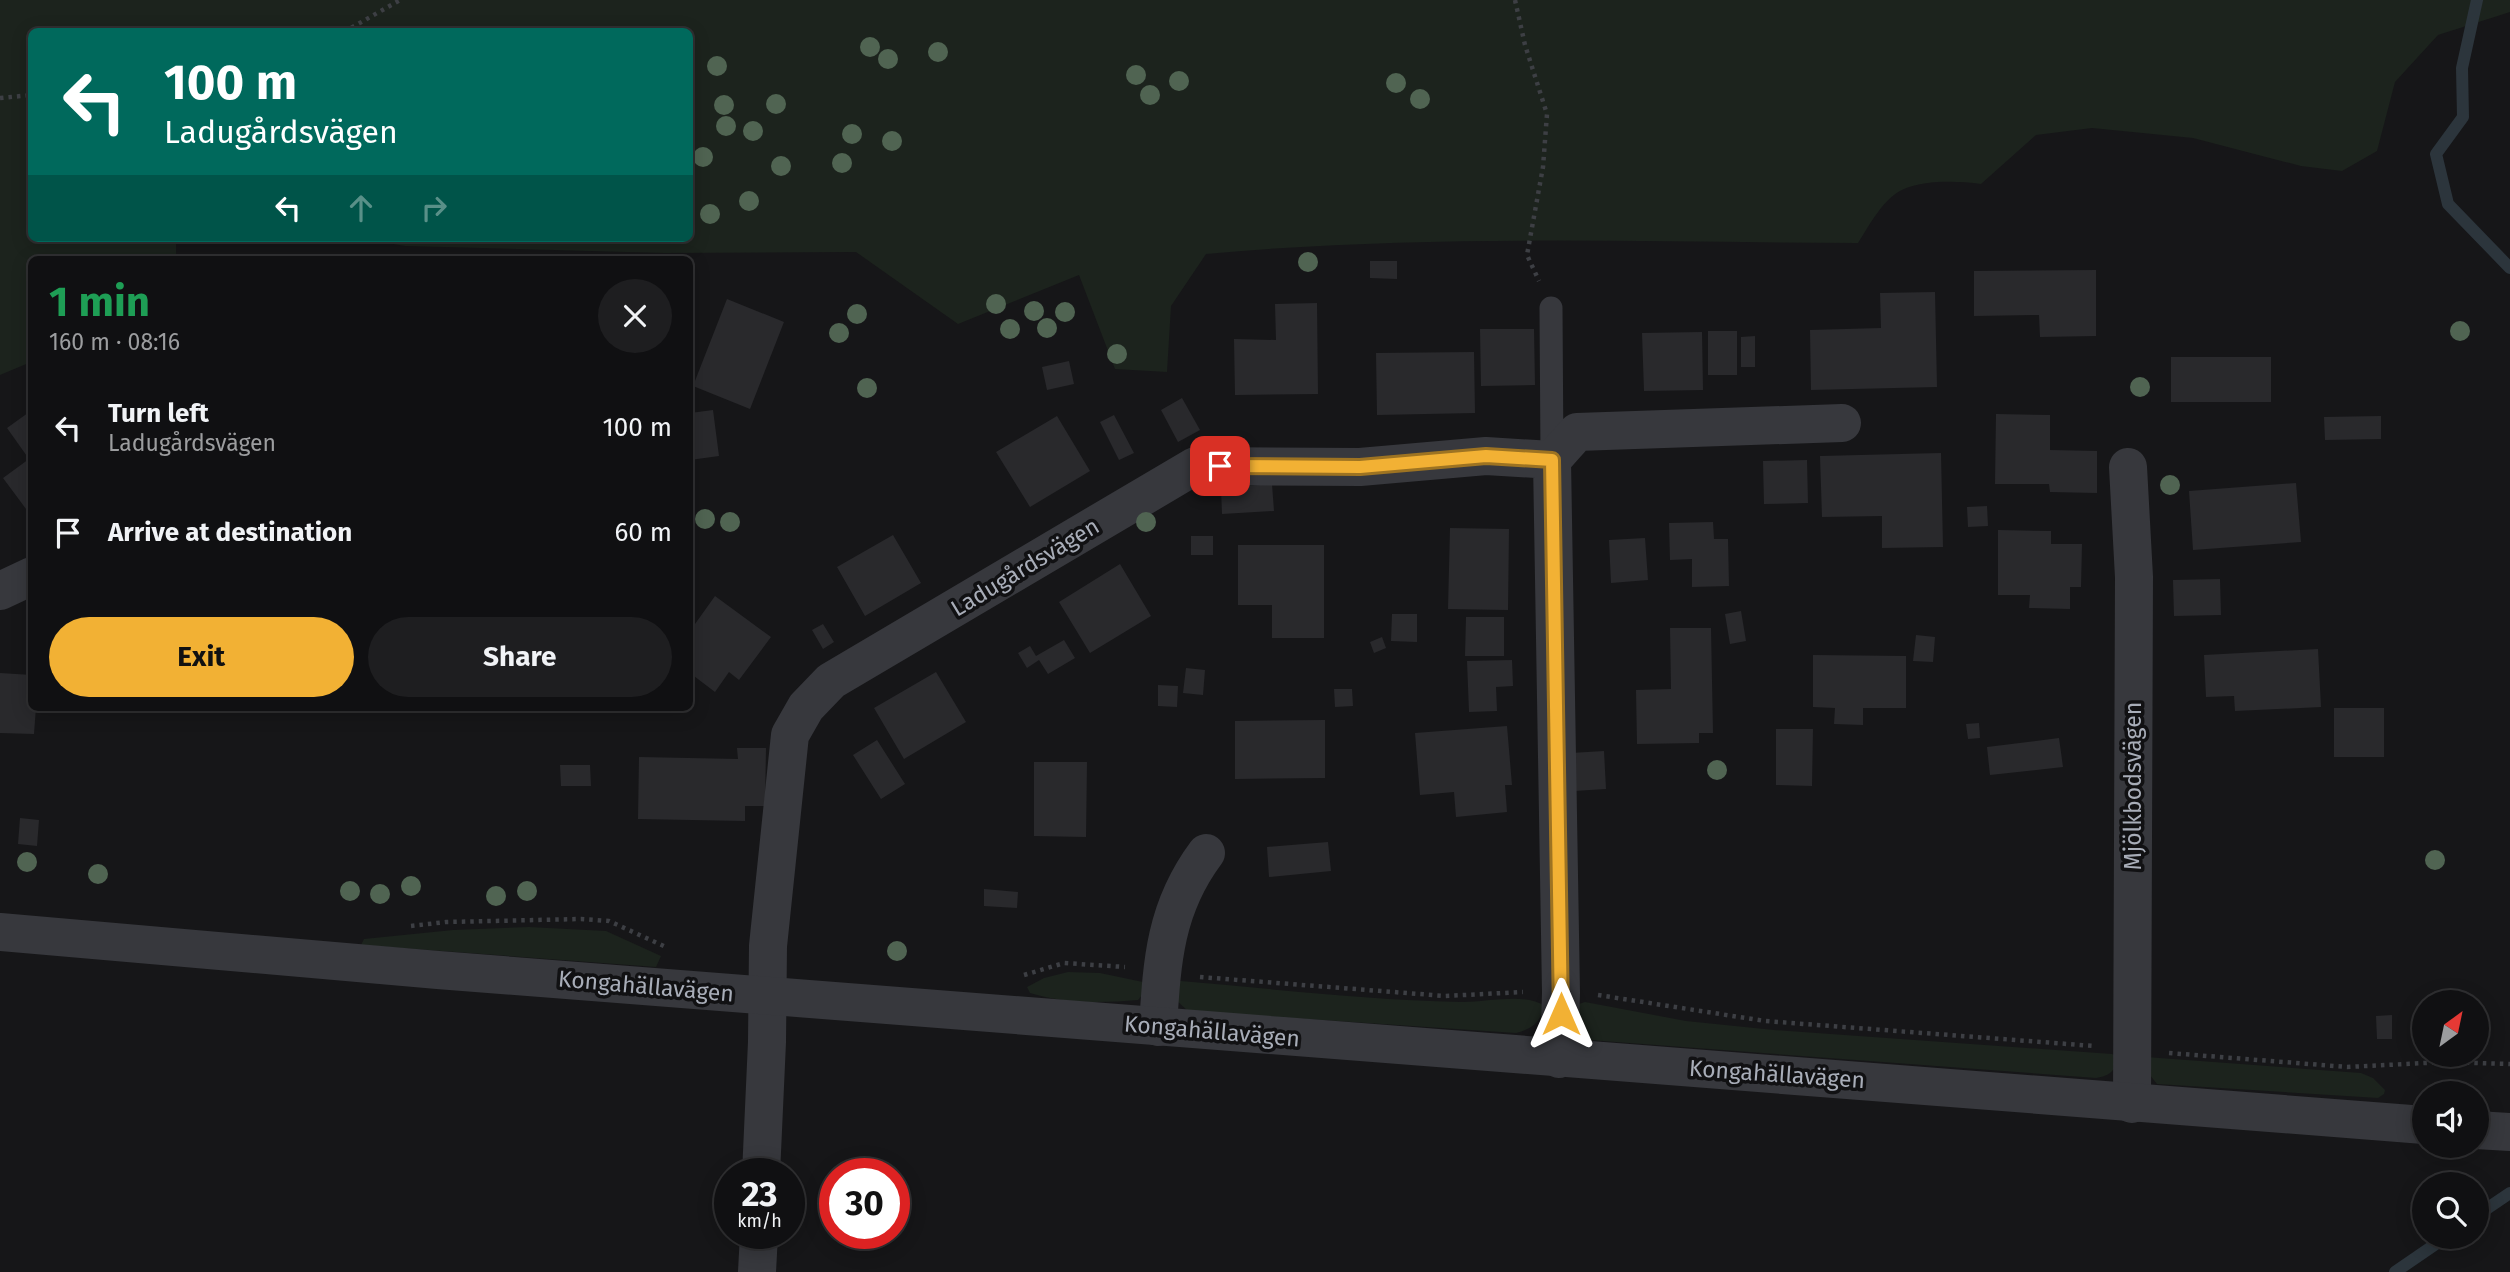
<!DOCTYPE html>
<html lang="en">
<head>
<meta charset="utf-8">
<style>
	body { margin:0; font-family:"Fira Sans",sans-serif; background:#1e1e20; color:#f1f3f6; height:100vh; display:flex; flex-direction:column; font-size:26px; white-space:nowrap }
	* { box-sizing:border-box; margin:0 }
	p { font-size:23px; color:#9c9d9f }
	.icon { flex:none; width:38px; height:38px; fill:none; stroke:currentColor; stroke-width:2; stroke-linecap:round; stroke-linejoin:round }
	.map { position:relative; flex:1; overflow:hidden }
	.details { position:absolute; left:28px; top:256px; width:665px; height:455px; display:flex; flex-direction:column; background:#101012; border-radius:10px; box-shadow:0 4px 18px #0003,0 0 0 2px #303032 }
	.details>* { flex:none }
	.guide { position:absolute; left:28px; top:28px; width:665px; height:214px; border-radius:10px; box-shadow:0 4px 18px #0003,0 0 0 2px #303032; background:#00695c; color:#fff; overflow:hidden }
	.needle { width:46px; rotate:33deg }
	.buttons { position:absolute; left:2412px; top:990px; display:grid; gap:14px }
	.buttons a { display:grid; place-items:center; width:77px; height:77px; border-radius:50%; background:#101012; box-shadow:0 4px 18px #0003,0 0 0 2px #303032; font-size:35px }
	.speed { position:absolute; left:714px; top:1158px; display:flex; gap:14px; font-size:35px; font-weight:700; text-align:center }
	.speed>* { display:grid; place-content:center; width:91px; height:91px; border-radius:50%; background:#101012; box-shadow:0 4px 18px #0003,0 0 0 2px #303032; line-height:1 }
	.speed small { font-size:18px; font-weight:400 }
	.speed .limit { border:10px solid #d22; background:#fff; color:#111 }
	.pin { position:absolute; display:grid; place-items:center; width:60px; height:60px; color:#fff; margin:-30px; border-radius:14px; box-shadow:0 4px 10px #0006 }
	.me { position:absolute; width:77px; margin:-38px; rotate:0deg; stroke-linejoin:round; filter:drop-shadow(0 0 5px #0008) }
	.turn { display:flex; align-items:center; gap:24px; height:147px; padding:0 21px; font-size:32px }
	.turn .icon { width:91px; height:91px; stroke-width:2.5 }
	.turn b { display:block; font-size:49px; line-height:60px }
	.lanes { display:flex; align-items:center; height:66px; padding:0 21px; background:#0003; justify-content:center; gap:35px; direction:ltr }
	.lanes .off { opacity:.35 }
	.round { display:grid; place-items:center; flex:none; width:74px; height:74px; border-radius:37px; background:#1e1e20 }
	.overview { display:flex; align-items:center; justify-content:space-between; height:119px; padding:0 21px }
	h1 { font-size:42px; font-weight:700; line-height:52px; color:#1e9e55 }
	.primary-button { display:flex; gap:14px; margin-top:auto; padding:14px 21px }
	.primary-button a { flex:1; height:80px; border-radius:42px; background:#f2b134; color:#111; font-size:28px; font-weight:700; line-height:80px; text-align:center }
	.primary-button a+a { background:#1e1e20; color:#f1f3f6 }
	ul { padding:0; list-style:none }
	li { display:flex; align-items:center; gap:21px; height:105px; padding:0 21px }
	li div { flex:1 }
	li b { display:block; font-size:26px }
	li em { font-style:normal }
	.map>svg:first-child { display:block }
</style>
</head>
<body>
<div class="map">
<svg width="2510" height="1272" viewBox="0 0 2510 1272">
	<rect width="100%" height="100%" fill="#161618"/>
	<path fill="#1c231d" d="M0,0H2510V12L2438,35L2395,82L2377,151L2342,171L2301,166L2193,138L2092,128L2036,135L1981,184C1957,181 1927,180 1904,189C1884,197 1869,226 1858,243C1641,242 1422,234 1206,254L1171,306L1167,372L1115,369L1079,275L958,324L856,252L664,253L405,246L359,238H690V32H32V238H183L176,243V259H32L31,362L0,375Z
		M529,927L606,931L661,956L656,967L361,945L364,939L453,930Z
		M1068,972L1100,973L1143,982L1144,993L1138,1000C1103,1003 1065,1004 1030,993L1027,987L1044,978Z
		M1181,981C1274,989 1367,1000 1460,1002C1483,1003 1526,992 1544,1006C1540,1023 1532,1029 1516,1033L1188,1011L1177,1001L1174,982Z
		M1585,1002L1686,1021L1774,1030L2112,1054L2118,1057C2115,1071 2110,1076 2096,1078L1589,1040C1575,1032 1577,1018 1579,1004Z
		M2146,1057L2361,1073L2373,1078L2385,1090L2384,1094L2378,1098L2157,1084L2146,1070Z"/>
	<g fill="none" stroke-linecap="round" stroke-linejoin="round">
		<path stroke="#2c353c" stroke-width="12" d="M2477,0L2462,68L2463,117L2436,154L2448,204L2510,268
			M2476,1216L2510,1193
			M2395,1272L2446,1237"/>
	</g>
	<path fill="#29292c" d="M1370,261H1397V279L1370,278Z
		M2096,270V336L2040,337L2039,315L1974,316V271Z
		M1935,292L1937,387L1811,390L1810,330L1881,328L1880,293Z
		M727,299L784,322L750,409L693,386Z
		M1317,303L1318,394L1235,395L1234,339L1276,340L1275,304Z
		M1480,329H1534L1535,385L1481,386Z
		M1708,331H1737V375H1708Z
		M1702,332L1703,390L1644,391L1642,333Z
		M1755,336V367H1741V337Z
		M1474,352L1475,413L1377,415L1376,353Z
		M2171,357H2271V402H2171Z
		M1069,361L1074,384L1047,390L1042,367Z
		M1182,398L1200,430L1178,442L1161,410Z
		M32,410V517L3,478L29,459L7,428Z
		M713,410L719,456L690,460V413Z
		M1996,414L2050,415V450L2097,451V493L2050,492L2049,484H1995Z
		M1114,415L1134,453L1119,460L1100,422Z
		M1057,416L1090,471L1030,507L996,452Z
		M2381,416V439L2325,440L2324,417Z
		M1941,453L1943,547L1882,548V516L1822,517L1820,456Z
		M1807,460L1808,503L1764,504L1763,461Z
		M2296,483L2301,542L2193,550L2189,491Z
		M1272,484L1274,511L1222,514L1221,488Z
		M1987,506L1988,526L1968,527L1967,507Z
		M1713,522L1714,539H1728L1729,586L1692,587V559L1670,560L1669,523Z
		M1450,528L1509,529L1508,610L1448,609Z
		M1998,530L2051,531V544H2082L2081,587H2070V609L2029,608L2030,595H1998Z
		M893,535L921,583L865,616L837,567Z
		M1191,536H1213V555H1191Z
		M1645,538L1648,580L1611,583L1609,540Z
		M1238,545H1324V638H1272V605H1238Z
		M1120,564L1151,616L1090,653L1059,602Z
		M2220,579L2221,615L2174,616L2173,580Z
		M715,596L771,637L739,680L729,672L715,692L690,673V631Z
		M1741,611L1746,641L1730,644L1725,614Z
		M1392,614H1417V642L1391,641Z
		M1466,617H1504V656H1465Z
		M29,623H32V670H28Z
		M823,624L834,642L823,649L812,630Z
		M1670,628H1711L1713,733H1699V743L1637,744L1636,690L1671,689Z
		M1916,635L1935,637L1933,662L1913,661Z
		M1382,637L1386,648L1374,653L1370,642Z
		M1064,640L1075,658L1048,674L1039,660L1027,668L1018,653L1030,646L1036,656Z
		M2318,649L2321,707L2235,711L2234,696L2206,697L2204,655Z
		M1813,655L1906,656V708H1863V725L1834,724L1835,708L1813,707Z
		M1512,660L1513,686L1496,687L1497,711L1469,712L1467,661Z
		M1186,668L1205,670L1203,695L1183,693Z
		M936,672L966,722L904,759L874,708Z
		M0,673L32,675V707H36L34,734L0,733Z
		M1158,685L1178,686L1177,707L1158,706Z
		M1334,689H1352L1353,706L1335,707Z
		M2334,708H2384V757H2334Z
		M1325,720V778L1235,779V721Z
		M1979,723L1980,738L1968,739L1966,724Z
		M1507,726L1512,785H1505L1507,812L1456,817L1454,792L1420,795L1415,733Z
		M1776,729H1813L1812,786L1776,785Z
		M2059,738L2063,767L1990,775L1987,747Z
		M877,740L905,784L881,799L853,755Z
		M737,748H766L765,806H745V821L638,819L639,757L738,759Z
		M1604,751L1606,789L1574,791L1571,753Z
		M1034,762H1087L1086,837L1034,836Z
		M560,765H590L591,786H561Z
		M20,818L39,820L37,846L18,844Z
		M1328,842L1331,871L1269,877L1267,847Z
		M984,889L1018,892L1017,908L984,906Z
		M2392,1015V1039H2377L2376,1016Z"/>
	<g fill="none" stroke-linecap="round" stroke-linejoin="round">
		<path stroke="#3d3f44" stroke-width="4.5" stroke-dasharray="3.5 5" stroke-linecap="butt" d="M1515,0L1525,45L1547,114L1543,167L1527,255L1539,281
			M344,32L400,0
			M0,98L32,95
			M411,926L446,922L581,919L609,921L666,947
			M1024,975L1064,963L1125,967
			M1200,977L1445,996L1523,992
			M1598,995L1765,1021L2094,1046
			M2169,1053L2347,1067L2444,1062L2510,1064"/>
		<path stroke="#37383d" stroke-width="23" d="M1551,308L1552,460"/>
		<path stroke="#37383d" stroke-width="38" d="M1552,460L1561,993L1559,1059
			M1552,460L1577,432L1842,423
			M2128,467L2134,577L2132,1104
			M0,591L32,576
			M1158,1027C1162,961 1165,908 1206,853
			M761,1174L767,1042L768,946L790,735L806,707L831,681L1195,466L1360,467L1486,456L1552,460
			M757,1272L759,1234"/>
		<path stroke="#37383d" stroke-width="38" d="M0,932L438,970L2424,1125
			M2476,1130L2510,1132"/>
	</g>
	<g fill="#506452">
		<circle cx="870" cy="47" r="10"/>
		<circle cx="938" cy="52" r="10"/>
		<circle cx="888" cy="59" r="10"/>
		<circle cx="717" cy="66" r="10"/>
		<circle cx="1136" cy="75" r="10"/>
		<circle cx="1179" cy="81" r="10"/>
		<circle cx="1396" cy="83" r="10"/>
		<circle cx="1150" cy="95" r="10"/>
		<circle cx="1420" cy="99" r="10"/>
		<circle cx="776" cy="104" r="10"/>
		<circle cx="724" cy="105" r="10"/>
		<circle cx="726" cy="126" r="10"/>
		<circle cx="753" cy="131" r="10"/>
		<circle cx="852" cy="134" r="10"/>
		<circle cx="892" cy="141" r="10"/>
		<circle cx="703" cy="157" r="10"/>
		<circle cx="842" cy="163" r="10"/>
		<circle cx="781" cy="166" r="10"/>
		<circle cx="749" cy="201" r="10"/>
		<circle cx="710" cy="214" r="10"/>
		<circle cx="1308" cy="262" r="10"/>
		<circle cx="996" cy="304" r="10"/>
		<circle cx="1034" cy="311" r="10"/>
		<circle cx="1065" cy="312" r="10"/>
		<circle cx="857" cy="314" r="10"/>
		<circle cx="1047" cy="328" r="10"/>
		<circle cx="1010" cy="329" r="10"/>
		<circle cx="2460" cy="331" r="10"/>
		<circle cx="839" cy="333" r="10"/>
		<circle cx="1117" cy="354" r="10"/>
		<circle cx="2140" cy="387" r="10"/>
		<circle cx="867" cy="388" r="10"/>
		<circle cx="2170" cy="485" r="10"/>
		<circle cx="705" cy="519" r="10"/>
		<circle cx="730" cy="522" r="10"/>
		<circle cx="1146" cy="522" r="10"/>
		<circle cx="1717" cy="770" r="10"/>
		<circle cx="2435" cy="860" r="10"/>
		<circle cx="27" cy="862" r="10"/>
		<circle cx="98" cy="874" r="10"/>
		<circle cx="411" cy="886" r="10"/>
		<circle cx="350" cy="891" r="10"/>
		<circle cx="527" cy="891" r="10"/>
		<circle cx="380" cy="894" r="10"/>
		<circle cx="496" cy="896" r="10"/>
		<circle cx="897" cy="951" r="10"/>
	</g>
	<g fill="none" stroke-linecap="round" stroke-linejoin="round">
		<defs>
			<path id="route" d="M1220,466L1360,467L1486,456L1552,460L1561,1014"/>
		</defs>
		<use href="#route" stroke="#9d7322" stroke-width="18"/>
		<use href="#route" stroke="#f2b134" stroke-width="12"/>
	</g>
	<g text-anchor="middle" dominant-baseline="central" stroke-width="7" stroke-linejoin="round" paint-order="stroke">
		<g font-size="23" fill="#a8adb8" stroke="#111113">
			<text transform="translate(1025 567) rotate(-31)">Ladugårdsvägen</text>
			<text transform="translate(2133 786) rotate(-90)">Mjölkbodsvägen</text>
			<text transform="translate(646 986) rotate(5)">Kongahällavägen</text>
			<text transform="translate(1212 1031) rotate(5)">Kongahällavägen</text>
			<text transform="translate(1777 1074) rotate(4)">Kongahällavägen</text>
		</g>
	</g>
</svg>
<div class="buttons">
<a><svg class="needle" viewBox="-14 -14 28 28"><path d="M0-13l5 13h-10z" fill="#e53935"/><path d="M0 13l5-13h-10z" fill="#9c9d9f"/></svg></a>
<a><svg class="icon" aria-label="sound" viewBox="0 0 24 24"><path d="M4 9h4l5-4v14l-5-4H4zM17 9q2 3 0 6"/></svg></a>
<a><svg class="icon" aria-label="search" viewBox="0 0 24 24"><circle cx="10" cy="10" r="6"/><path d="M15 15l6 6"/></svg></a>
</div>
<div class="speed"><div>23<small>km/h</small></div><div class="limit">30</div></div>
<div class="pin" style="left:1220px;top:466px;background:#d93025"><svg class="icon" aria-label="arrive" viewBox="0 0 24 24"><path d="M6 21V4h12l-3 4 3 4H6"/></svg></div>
<svg class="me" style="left:1561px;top:1014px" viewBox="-20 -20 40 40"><path d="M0-17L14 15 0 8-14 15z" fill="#f2b134" stroke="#fff" stroke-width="4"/></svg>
<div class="guide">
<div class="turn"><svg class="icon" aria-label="left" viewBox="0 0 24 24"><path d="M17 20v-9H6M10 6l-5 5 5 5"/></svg><div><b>100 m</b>Ladugårdsvägen</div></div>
<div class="lanes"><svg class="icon" aria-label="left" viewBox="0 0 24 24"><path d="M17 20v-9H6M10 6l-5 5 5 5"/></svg><svg class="icon off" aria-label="ahead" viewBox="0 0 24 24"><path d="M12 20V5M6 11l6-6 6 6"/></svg><svg class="icon off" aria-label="right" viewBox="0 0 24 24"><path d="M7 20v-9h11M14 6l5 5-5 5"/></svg></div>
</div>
<section class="details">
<div class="overview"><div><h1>1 min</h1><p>160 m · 08:16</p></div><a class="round"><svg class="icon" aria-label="close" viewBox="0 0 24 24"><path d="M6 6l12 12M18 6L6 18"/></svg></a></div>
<ul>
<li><svg class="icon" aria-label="left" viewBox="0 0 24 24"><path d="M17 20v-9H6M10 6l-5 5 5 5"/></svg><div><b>Turn left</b><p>Ladugårdsvägen</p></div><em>100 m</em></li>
<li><svg class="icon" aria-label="arrive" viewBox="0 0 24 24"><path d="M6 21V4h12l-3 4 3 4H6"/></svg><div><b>Arrive at destination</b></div><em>60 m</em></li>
</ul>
<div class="primary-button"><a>Exit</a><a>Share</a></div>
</section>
</div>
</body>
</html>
